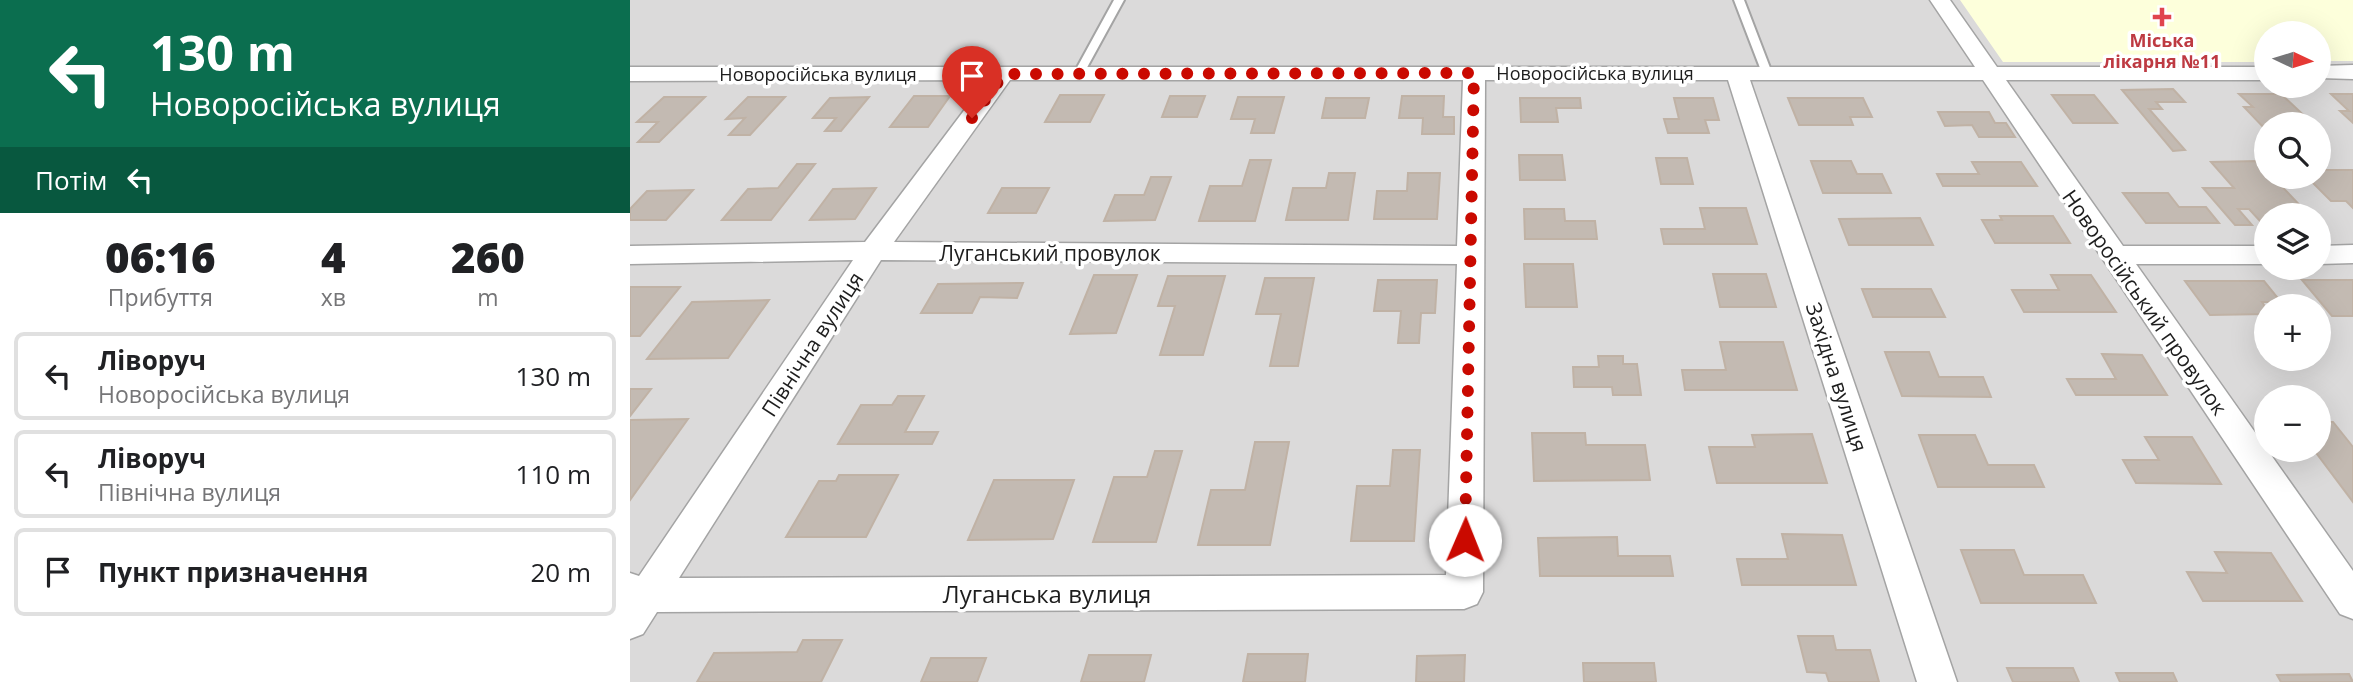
<!DOCTYPE html>
<html lang="uk">
<head>
<meta charset="utf-8">
<style>
	body { margin:0; font-family:"Open Sans",sans-serif; background:#f6f6f6; color:#202124; height:100vh; display:flex; flex-direction:column; font-size:26px; white-space:nowrap }
	* { box-sizing:border-box; margin:0 }
	p { font-size:23px; color:#757577 }
	.icon { flex:none; width:38px; height:38px; fill:none; stroke:currentColor; stroke-width:2; stroke-linecap:round; stroke-linejoin:round }
	.map { position:relative; flex:1; overflow:hidden }
	.details { display:flex; flex-direction:column; background:#fff; width:630px }
	.details>* { flex:none }
	.top-card { background:#0b6e4f; color:#fff; overflow:hidden }
	.needle { width:46px; rotate:94deg }
	.tools { position:absolute; left:1624px; top:21px; display:grid; gap:14px }
	.tools a { display:grid; place-items:center; width:77px; height:77px; border-radius:50%; background:#fff; box-shadow:0 7px 28px #0002; font-size:35px }
	.pin { position:absolute; display:grid; place-items:center; width:60px; height:60px; color:#fff; margin:-72px -30px; border-radius:50% 50% 50% 0; rotate:-45deg; box-shadow:0 0 7px #0007 }
	.pin .icon { rotate:45deg }
	.me { position:absolute; width:77px; margin:-38px; rotate:1deg; stroke-linejoin:round; filter:drop-shadow(0 0 5px #0008) }
	.turn { display:flex; align-items:center; gap:24px; height:147px; padding:0 35px; font-size:32px }
	.turn .icon { width:91px; height:91px; stroke-width:2.5 }
	.turn b { display:block; font-size:49px; line-height:60px }
	.then { display:flex; align-items:center; height:66px; padding:0 35px; background:#0003; gap:14px; font-size:26px }
	.eta { display:flex; justify-content:space-evenly; align-items:center; height:119px; text-align:center }
	.eta b { font-size:42px; font-weight:800; line-height:49px }
	ul { padding:0; list-style:none }
	li { display:flex; align-items:center; gap:21px; height:88px; margin:0 14px 10px; padding:0 21px; border:4px solid #e0e0e0; border-radius:10px }
	li div { flex:1 }
	li b { display:block; font-size:26px }
	li em { font-style:normal }
	main { display:flex; flex:1; min-height:0 }
	.map>svg:first-child { display:block }
</style>
</head>
<body>
<main>
<section class="details">
<div class="top-card">
<div class="turn"><svg class="icon" aria-label="left" viewBox="0 0 24 24"><path d="M17 20v-9H6M10 6l-5 5 5 5"/></svg><div><b>130 m</b>Новоросійська вулиця</div></div>
<div class="then">Потім<svg class="icon" aria-label="left" viewBox="0 0 24 24"><path d="M17 20v-9H6M10 6l-5 5 5 5"/></svg></div>
</div>
<div class="eta">
<div><b>06:16</b><p>Прибуття</p></div>
<div><b>4</b><p>хв</p></div>
<div><b>260</b><p>m</p></div>
</div>
<ul>
<li><svg class="icon" aria-label="left" viewBox="0 0 24 24"><path d="M17 20v-9H6M10 6l-5 5 5 5"/></svg><div><b>Ліворуч</b><p>Новоросійська вулиця</p></div><em>130 m</em></li>
<li><svg class="icon" aria-label="left" viewBox="0 0 24 24"><path d="M17 20v-9H6M10 6l-5 5 5 5"/></svg><div><b>Ліворуч</b><p>Північна вулиця</p></div><em>110 m</em></li>
<li><svg class="icon" aria-label="arrive" viewBox="0 0 24 24"><path d="M6 21V4h12l-3 4 3 4H6"/></svg><div><b>Пункт призначення</b></div><em>20 m</em></li>
</ul>
</section>
<div class="map">
<svg width="1723" height="682" viewBox="0 0 1723 682">
	<rect width="100%" height="100%" fill="#eeebe2"/>
	<path fill="#dbdada" fill-rule="evenodd" d="M0,0H1723V682H0ZM1636,33H1689V86H1636ZM1636,124H1689V177H1636ZM1636,215H1689V268H1636ZM1636,306H1689V359H1636ZM1636,397H1689V450H1636Z"/>
	<path fill="#fdffdb" d="M1330,0H1723V61H1689V33H1636V62H1373Z"/>
	<path fill="#c3bab2" stroke="#c0b2a5" stroke-width="2" d="M1543,89L1555,102H1526L1532,109H1519L1555,150L1543,151L1492,90Z
		M1609,94H1651L1683,124H1636L1635,129L1614,107H1623Z
		M1701,94H1723V123L1710,111H1719Z
		M430,95H474L460,122H415Z
		M1422,95H1464L1487,123H1443Z
		M284,96H320L298,127H260Z
		M540,96H575L567,117H532Z
		M772,96H814L813,117H824V134H792L793,118H769Z
		M34,97H75L29,142H8L28,122H7Z
		M118,97H155L120,135H99L115,118L96,119Z
		M239,97L211,131H195L206,118H183L200,98Z
		M608,97H654L644,133H621L625,119H601Z
		M696,98H739L735,118H692Z
		M890,98H950L951,108H926L928,122H891Z
		M1044,98H1083L1089,120H1075L1079,133H1038L1034,119H1049Z
		M1158,98H1233L1242,117H1220L1223,125H1169Z
		M1308,112H1359L1365,123H1376L1385,137H1349L1342,125L1315,126Z
		M889,155H932L935,180H890Z
		M1026,158H1057L1063,184H1031Z
		M620,160H641L625,221H569L580,186H612Z
		M1181,161H1221L1227,174H1252L1261,193H1193Z
		M1629,161L1636,169V177H1643L1679,215H1636V221H1630L1619,209H1608L1622,225H1605L1573,188H1604L1581,162Z
		M1342,162H1391L1407,186H1313L1307,174H1349Z
		M167,164H185L141,220H92L118,189L148,188Z
		M1689,170H1723V208L1716,201H1701L1677,177H1689Z
		M699,173H725L718,220H656L663,188H696Z
		M778,173H810L807,219H744L747,191H777Z
		M521,177H541L525,220L474,221L485,195H514Z
		M246,188L225,219L180,220L203,189Z
		M372,188H419L406,213H358Z
		M63,190L36,220H0V209L17,191Z
		M1493,193H1538L1549,207H1576L1589,223H1516Z
		M1070,208H1116L1127,244H1034L1031,229H1075Z
		M894,209H934L935,221H965L967,239H895Z
		M1370,216H1423L1440,243H1365L1352,220H1372Z
		M1290,218L1303,245H1219L1209,219Z
		M894,264H943L947,307H896Z
		M1083,274H1136L1146,307H1090Z
		M464,275H507L486,333L440,334Z
		M1421,275H1461L1486,312H1394L1382,290H1429Z
		M538,276H595L573,355H530L545,306H528Z
		M635,278H684L668,366H640L651,314H626Z
		M748,280H807L805,313H791L789,343H768L771,311H744Z
		M1672,280H1723V316H1702Z
		M1555,281H1634L1651,302H1632L1636,308V314L1580,315Z
		M393,283L387,298L350,297L342,313H291L308,284Z
		M0,287H50L10,336H0Z
		M1232,289H1301L1315,317H1243Z
		M139,300L98,358L17,359L62,302Z
		M1090,342H1153L1167,390H1055L1052,370H1096Z
		M1255,352H1299L1309,377H1353L1361,397L1272,396Z
		M1472,354L1512,355L1537,395H1446L1437,379H1486Z
		M968,356H993V364H1007L1011,395H983L982,387H944L943,367H969Z
		M0,389H21L0,416Z
		M268,396H294L275,432H308L302,444H208L231,405H262Z
		M58,419L0,500V420Z
		M1689,422H1703L1723,447V502L1684,450H1689Z
		M902,433H955L956,445H1015L1020,480L904,481Z
		M1182,434L1197,483H1087L1079,447H1125L1122,435Z
		M1289,435H1345L1358,465H1404L1414,487H1308Z
		M1515,437H1562L1591,484L1506,483L1493,460H1529Z
		M625,442H659L640,545H568L581,490H615Z
		M763,450H790L784,541H721L727,486H760Z
		M525,451H552L526,542H463L484,477H517Z
		M209,475H268L236,537H156L189,481H206Z
		M364,480H444L423,539L338,540Z
		M1152,534L1212,535L1226,585H1112L1107,559H1158Z
		M987,537L988,556H1040L1043,576H910L908,538Z
		M1331,550H1384L1394,575H1453L1466,603H1351Z
		M1585,552L1641,553L1672,601H1573L1557,572L1597,573Z
		M1168,636H1203L1206,650H1240L1249,682H1199L1196,673L1177,672Z
		M173,640H212L191,682H67L84,653L167,652Z
		M618,654H678L675,682H613Z
		M459,655H521L514,682H451Z
		M835,655L834,682H786L787,656Z
		M301,658H356L347,682H291Z
		M953,663H1024L1026,682H954Z
		M1377,668H1443L1449,682H1383Z
		M1486,673H1543L1547,682H1490Z
		M1719,674L1723,682H1651L1647,675Z"/>
	<g fill="none" stroke-linecap="round" stroke-linejoin="round">
		<defs>
			<path id="lane" d="M484,0H494L454,73L449,76L445,75L444,73Z
				M1104,0H1114L1142,73L1141,75H1133L1132,73Z"/>
			<path id="street" d="M1300,0H1320L1367,67H1636V80H1376L1493,246H1636V264H1506L1723,571V619L1710,614L1353,80H1120L1327,682H1287L1098,80H855L853,592L847,604L834,609L27,612L13,634L0,639V573L9,576L223,260L0,264V246L235,242L357,80L0,81V67H1345ZM380,80H833L827,246L264,242ZM251,260L827,264L816,575L49,578Z
				M1723,65V79L1689,78V66Z
				M1723,245V263L1689,264V246Z"/>
		</defs>
		<use href="#lane" stroke="#a4a4a4" stroke-width="4"/>
		<use href="#street" stroke="#a4a4a4" stroke-width="3"/>
		<use href="#lane" fill="#fff" fill-rule="evenodd"/>
		<use href="#street" fill="#fff" fill-rule="evenodd"/>
	</g>
	<g fill="none" stroke-linecap="round" stroke-linejoin="round">
		<path stroke="#ca0900" stroke-width="12" stroke-dasharray="0 21.6" d="M342,118L374,74L844,73L835,540"/>
	</g>
	<path fill="#e0444e" stroke="#fff" stroke-width="2.5" d="M1528.5 6.5h7v7h7v7h-7v7h-7v-7h-7v-7h7z"/>
	<g text-anchor="middle" dominant-baseline="central" stroke-width="7" stroke-linejoin="round" paint-order="stroke">
		<g font-size="18" font-weight="bold" fill="#be3a42" stroke="#fff">
			<text x="1532" y="40">Міська<tspan x="1532" dy="21">лікарня №11</tspan></text>
		</g>
		<g font-size="18" fill="#1d1d1d" stroke="#fff">
			<text x="965" y="73">Новоросійська вулиця</text>
			<text x="188" y="74">Новоросійська вулиця</text>
		</g>
		<g font-size="21" fill="#1d1d1d" stroke="#fff">
			<text x="420" y="253">Луганський провулок</text>
			<text transform="translate(1515 302) rotate(55)">Новоросійський провулок</text>
			<text transform="translate(182 344) rotate(-57)">Північна вулиця</text>
			<text transform="translate(1207 377) rotate(72)">Західна вулиця</text>
		</g>
		<g font-size="24" fill="#1d1d1d" stroke="#fff">
			<text x="417" y="593">Луганська вулиця</text>
		</g>
	</g>
</svg>
<div class="tools">
<a><svg class="needle" viewBox="-14 -14 28 28"><path d="M0-13l5 13h-10z" fill="#e53935"/><path d="M0 13l5-13h-10z" fill="#757577"/></svg></a>
<a><svg class="icon" aria-label="search" viewBox="0 0 24 24"><circle cx="10" cy="10" r="6"/><path d="M15 15l6 6"/></svg></a>
<a><svg class="icon" aria-label="layers" viewBox="0 0 24 24"><path d="M12 4l9 5-9 5-9-5zM3 14l9 5 9-5"/></svg></a>
<a>+</a>
<a>−</a>
</div>
<div class="pin" style="left:342px;top:118px;background:#d93025"><svg class="icon" aria-label="arrive" viewBox="0 0 24 24"><path d="M6 21V4h12l-3 4 3 4H6"/></svg></div>
<svg class="me" style="left:835px;top:540px" viewBox="-20 -20 40 40"><circle r="19" fill="#fff"/><path d="M0-13L10 11 0 6-10 11z" fill="#ca0900"/></svg>
</div>
</main>
</body>
</html>
